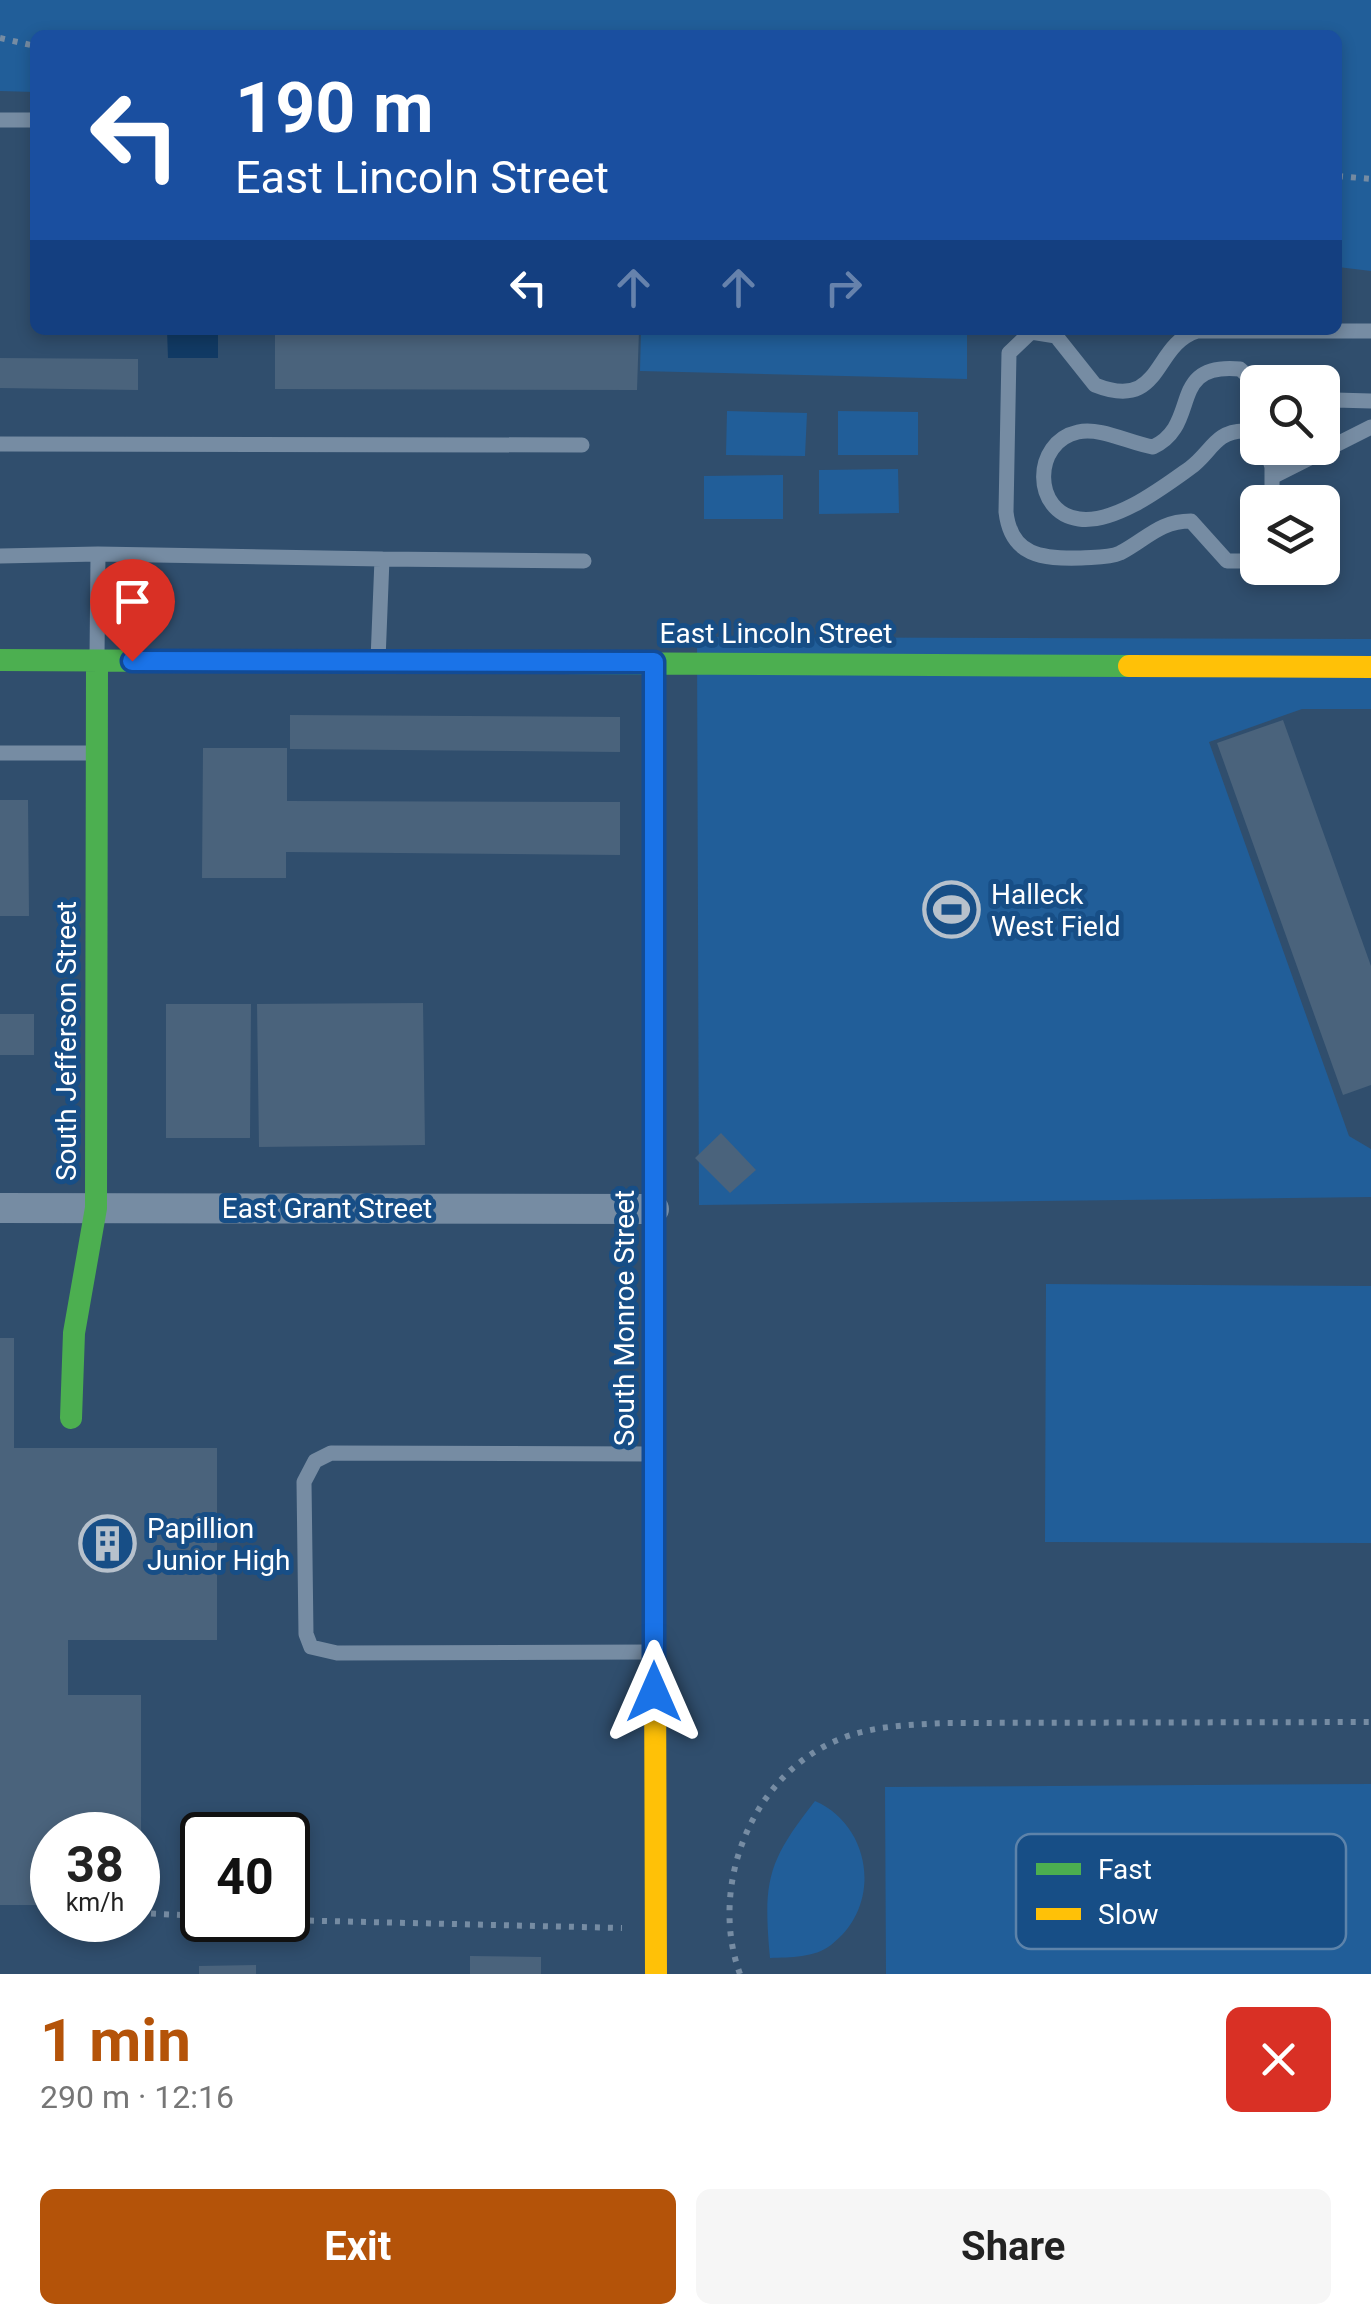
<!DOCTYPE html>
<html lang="en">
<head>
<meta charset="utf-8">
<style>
	body { margin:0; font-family:Roboto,sans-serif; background:#f6f6f6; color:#222; height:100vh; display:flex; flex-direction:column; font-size:38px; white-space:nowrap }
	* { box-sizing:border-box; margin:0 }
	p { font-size:32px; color:#767676 }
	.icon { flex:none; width:55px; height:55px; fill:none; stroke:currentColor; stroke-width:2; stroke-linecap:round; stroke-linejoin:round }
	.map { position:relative; height:1974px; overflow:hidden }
	.panel { display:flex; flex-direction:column; background:#fff; flex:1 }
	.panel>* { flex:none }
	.hud { position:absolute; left:30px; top:30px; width:1312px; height:305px; border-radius:15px; box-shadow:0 5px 15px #0003; background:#1a4fa0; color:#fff; overflow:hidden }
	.tools { position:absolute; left:1240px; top:365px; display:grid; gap:20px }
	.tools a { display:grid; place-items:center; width:100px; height:100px; border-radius:15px; background:#fff; box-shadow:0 5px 15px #0003; font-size:50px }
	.speed { position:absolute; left:30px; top:1812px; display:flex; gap:20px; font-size:50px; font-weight:700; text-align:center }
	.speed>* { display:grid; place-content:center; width:130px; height:130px; border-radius:50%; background:#fff; box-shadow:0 5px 15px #0003; line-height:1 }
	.speed small { font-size:25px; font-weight:400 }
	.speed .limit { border:5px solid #111; border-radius:15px; background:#fff; color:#111 }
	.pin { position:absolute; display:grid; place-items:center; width:85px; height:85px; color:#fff; margin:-102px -42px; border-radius:50% 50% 50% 0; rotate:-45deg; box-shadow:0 0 10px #0007 }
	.pin .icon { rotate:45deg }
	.me { position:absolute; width:110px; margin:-55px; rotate:0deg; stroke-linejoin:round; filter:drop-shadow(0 0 8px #0008) }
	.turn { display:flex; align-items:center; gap:35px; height:210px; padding:0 40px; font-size:45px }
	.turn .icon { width:130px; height:130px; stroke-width:2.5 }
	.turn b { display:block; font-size:70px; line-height:85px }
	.lanes { display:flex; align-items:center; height:95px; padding:0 40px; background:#0003; justify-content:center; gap:50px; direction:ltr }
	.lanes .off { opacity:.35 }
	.round { display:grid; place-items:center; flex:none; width:105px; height:105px; border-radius:15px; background:#f6f6f6 }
	.summary { display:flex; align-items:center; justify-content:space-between; height:170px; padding:0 40px }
	h1 { font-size:60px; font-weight:700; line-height:75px; color:#b45309 }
	.action { display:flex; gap:20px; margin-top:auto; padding:20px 40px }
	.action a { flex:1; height:115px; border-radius:15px; background:#b45309; color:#fff; font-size:40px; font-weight:700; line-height:115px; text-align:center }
	.action a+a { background:#f6f6f6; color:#222 }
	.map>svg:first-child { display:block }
</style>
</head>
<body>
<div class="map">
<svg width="1371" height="1974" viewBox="0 0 1371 1974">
	<rect width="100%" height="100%" fill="#304e6d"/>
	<path fill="#215e99" d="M0,0H1371V271L1338,267V35H35V92L0,91Z
		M641,330H967V379L640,371Z
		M727,411L807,413L805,456L726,455Z
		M838,411L918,412V455H838Z
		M898,469L899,513L819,514V470Z
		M783,475V519H704V476Z
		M697,637L1371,639V709H1302L1209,742L1349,1136L1371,1149V1197L699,1205Z
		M1046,1284L1371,1286V1543L1045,1542Z
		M1371,1784V1974H886L885,1787Z
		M815,1801C872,1826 883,1906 831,1945C814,1958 791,1957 770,1958C763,1881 767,1862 815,1801Z"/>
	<path fill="#113a64" d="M167,330H218V358H168Z"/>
	<path fill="#4a637c" d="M275,330H639L637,390L275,389Z
		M0,358L138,359V390L0,388Z
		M290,715L620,717V752L290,749Z
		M1283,720L1371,966V1085L1343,1095L1217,743Z
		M203,748H287V801L620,802V855L286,852V878H202Z
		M0,800H28L29,916H0Z
		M423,1003L425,1145L259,1147L257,1004Z
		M166,1004H251L250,1138H166Z
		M0,1014H34V1055H0Z
		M721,1133L756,1170L730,1193L695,1158Z
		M0,1338H14V1448H217V1640H68V1695H141V1840L138,1835H52V1905H0Z
		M470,1956L541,1957V1974H470Z
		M256,1965V1974H199V1966Z"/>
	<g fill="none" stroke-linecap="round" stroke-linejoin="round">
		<path stroke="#768ca3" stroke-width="6" stroke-dasharray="5 8" stroke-linecap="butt" d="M0,38L35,46
			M1338,176L1371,179
			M138,1913L202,1916
			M283,1920L622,1928
			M740,1974C710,1893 746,1787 825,1746C862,1726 904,1725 945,1723L1371,1722"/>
		<path stroke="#768ca3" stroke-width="15" d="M0,120H35
			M1258,385L1240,369C1166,362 1202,424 1153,447C1129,443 1101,427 1078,432C1032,442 1032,513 1079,519C1115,524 1162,488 1190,468C1211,453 1215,431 1244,431L1258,439
			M1322,404L1335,400L1371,401
			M0,444L582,445
			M1266,448L1272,467V502
			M1272,477L1371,427
			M1258,553L1246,561H1227L1191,521C1159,521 1147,539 1120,553C1109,558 1094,557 1081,558C1042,559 1011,556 1006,512L1009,353L1031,332L1056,336L1095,385C1163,412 1152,345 1197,331H1371
			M98,554L382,559L378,660
			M0,556L98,554L97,657
			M382,559L584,561
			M0,753H96
			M651,1652L337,1653L311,1647L306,1634L304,1482L315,1461L331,1453L653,1454"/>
		<path stroke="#768ca3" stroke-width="30" d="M0,1208L654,1209"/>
		<path stroke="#4caf50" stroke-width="22" d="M0,660L1129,666
			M653,662L655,1651
			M71,1418L74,1333L96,1208L97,661"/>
		<path stroke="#ffc107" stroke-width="22" d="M1129,666L1371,667
			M655,1651L656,1974"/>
	</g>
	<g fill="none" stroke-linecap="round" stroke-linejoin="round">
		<defs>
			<path id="route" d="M132,661L654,662V1692"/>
		</defs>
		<use href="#route" stroke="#114b97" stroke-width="25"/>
		<use href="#route" stroke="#1a73e8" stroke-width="18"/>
	</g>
	<defs>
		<symbol id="stadium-ring" viewBox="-11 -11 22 22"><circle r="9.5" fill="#174e86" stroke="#b7c1cc" stroke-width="1.5"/><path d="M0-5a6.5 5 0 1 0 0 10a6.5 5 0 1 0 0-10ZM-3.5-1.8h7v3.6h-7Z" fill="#b7c1cc"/></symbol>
		<symbol id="building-ring" viewBox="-11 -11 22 22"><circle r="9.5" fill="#174e86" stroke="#b7c1cc" stroke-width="1.5"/><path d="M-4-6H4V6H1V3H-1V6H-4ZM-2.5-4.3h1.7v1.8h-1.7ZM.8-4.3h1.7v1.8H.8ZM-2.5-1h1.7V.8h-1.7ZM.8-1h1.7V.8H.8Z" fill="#b7c1cc"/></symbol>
	</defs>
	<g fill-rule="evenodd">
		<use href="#stadium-ring" x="920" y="878" width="63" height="63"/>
		<use href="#building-ring" x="76" y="1512" width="63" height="63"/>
	</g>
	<g text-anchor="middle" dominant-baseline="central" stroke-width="10" stroke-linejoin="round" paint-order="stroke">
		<g font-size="28" fill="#fff" stroke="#174e86">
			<text x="776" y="633">East Lincoln Street</text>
			<text transform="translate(66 1041) rotate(-90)">South Jefferson Street</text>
			<text x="327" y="1208">East Grant Street</text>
			<text transform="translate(624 1318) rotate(-90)">South Monroe Street</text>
		</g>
		<g font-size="28" fill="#fff" stroke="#174e86" text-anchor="start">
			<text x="991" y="894">Halleck<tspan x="991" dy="32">West Field</tspan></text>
			<text x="147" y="1528">Papillion<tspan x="147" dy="32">Junior High</tspan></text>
		</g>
	</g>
	<rect x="1016" y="1834" width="330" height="115" rx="15" fill="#174e86" stroke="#5d83aa" stroke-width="2.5"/>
	<rect x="1036" y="1863" width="45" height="12" fill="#4caf50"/>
	<rect x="1036" y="1908" width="45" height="12" fill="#ffc107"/>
	<g font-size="28" fill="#fff">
		<text x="1098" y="1879">Fast</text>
		<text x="1098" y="1924">Slow</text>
	</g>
</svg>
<div class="tools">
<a><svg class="icon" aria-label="search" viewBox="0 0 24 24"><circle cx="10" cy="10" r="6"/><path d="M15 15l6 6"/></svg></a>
<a><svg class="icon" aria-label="layers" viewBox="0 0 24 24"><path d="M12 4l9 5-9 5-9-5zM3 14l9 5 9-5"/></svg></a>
</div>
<div class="speed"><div>38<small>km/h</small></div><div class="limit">40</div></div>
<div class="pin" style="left:132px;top:661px;background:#d93025"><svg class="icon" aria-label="arrive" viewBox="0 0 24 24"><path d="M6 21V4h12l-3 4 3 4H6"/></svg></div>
<svg class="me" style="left:654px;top:1692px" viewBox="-20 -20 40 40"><path d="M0-17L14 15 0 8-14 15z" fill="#1a73e8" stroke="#fff" stroke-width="4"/></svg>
<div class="hud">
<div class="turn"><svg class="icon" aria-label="left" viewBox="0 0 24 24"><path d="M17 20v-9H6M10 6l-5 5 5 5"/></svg><div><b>190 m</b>East Lincoln Street</div></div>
<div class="lanes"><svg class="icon" aria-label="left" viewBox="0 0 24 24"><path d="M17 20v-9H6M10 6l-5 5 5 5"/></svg><svg class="icon off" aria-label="ahead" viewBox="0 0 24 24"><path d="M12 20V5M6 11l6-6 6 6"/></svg><svg class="icon off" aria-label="ahead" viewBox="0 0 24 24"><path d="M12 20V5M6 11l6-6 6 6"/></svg><svg class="icon off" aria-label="right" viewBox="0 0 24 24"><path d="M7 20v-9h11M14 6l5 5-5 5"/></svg></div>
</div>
</div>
<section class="panel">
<div class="summary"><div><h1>1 min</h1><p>290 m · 12:16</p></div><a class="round" style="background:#d93025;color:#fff"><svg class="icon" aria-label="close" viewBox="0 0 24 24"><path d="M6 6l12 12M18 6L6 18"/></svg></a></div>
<div class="action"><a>Exit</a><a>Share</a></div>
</section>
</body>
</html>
